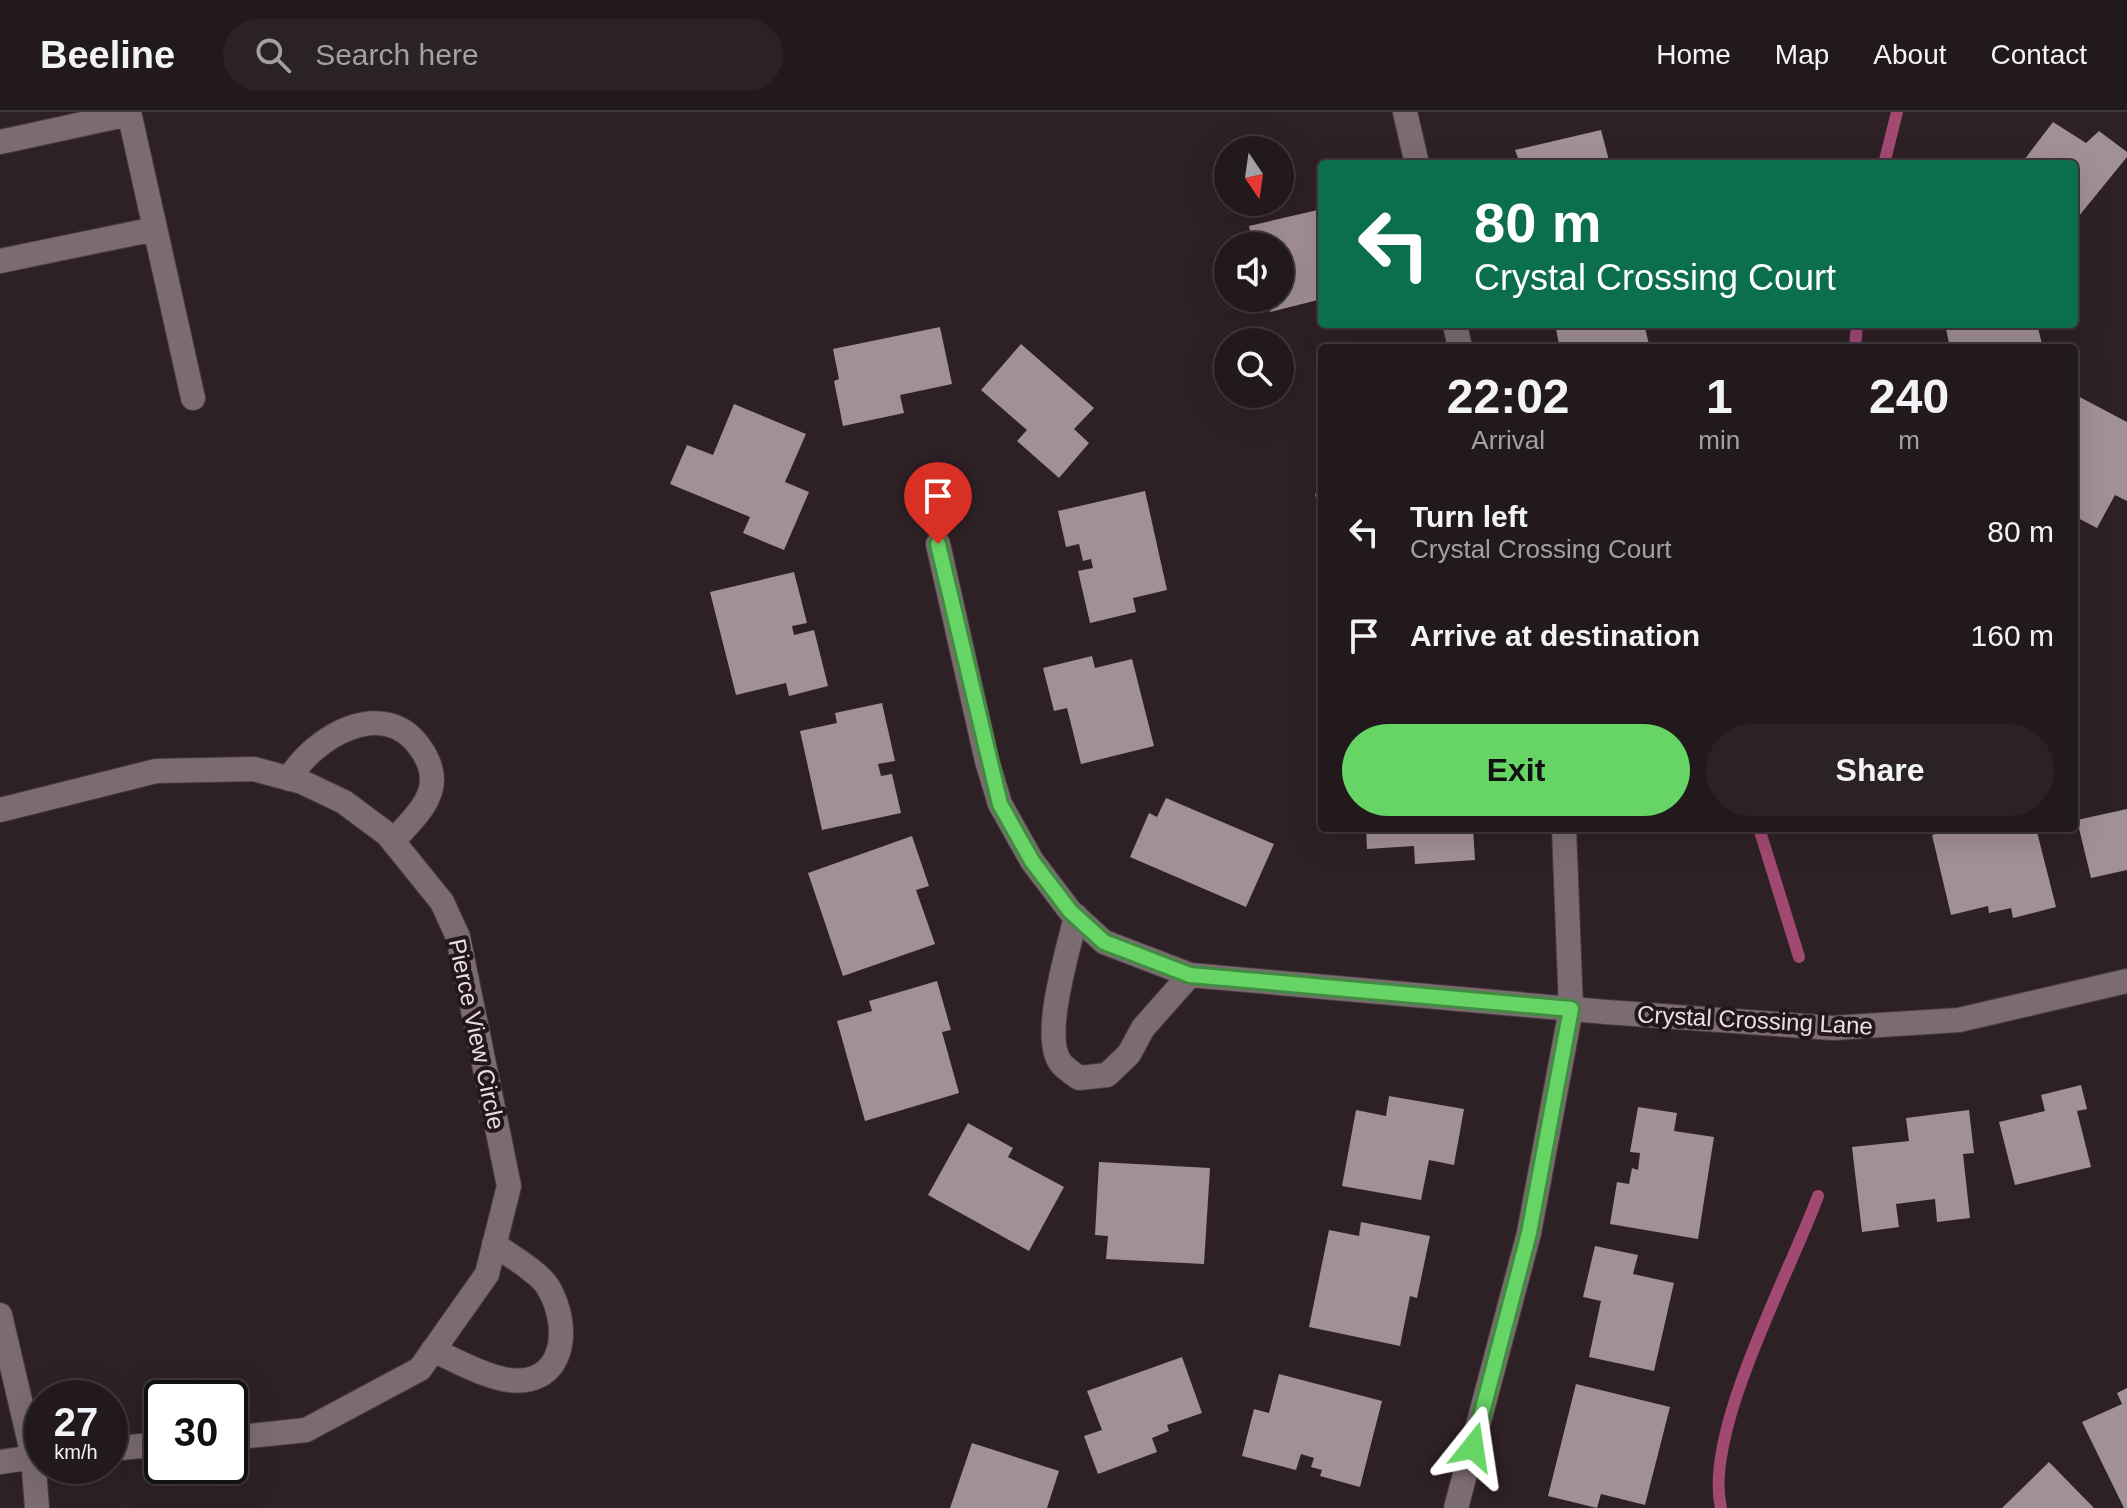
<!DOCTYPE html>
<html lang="en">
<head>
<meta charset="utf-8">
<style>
	body { margin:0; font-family:Helvetica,sans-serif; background:#2a2225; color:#f1f3f6; height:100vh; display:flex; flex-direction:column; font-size:30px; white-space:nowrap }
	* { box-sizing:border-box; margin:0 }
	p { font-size:26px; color:#a2a0a3 }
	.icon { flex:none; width:44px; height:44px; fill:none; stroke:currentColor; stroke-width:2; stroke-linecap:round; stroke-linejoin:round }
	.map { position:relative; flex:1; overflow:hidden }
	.drawer { position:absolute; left:1318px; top:232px; width:760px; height:488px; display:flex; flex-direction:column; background:#22191c; border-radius:8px; box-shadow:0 8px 32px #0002,0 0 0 2px #3f383b }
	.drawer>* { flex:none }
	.banner { position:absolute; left:1318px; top:48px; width:760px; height:168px; border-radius:8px; box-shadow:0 8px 32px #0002,0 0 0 2px #3f383b; background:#0b6e4f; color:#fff; overflow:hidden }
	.needle { width:52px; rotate:167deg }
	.controls { position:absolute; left:1214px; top:24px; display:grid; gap:16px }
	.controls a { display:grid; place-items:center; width:80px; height:80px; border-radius:50%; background:#22191c; box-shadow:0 8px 32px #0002,0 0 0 2px #3f383b; font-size:40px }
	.speed { position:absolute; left:24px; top:1268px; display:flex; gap:16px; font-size:40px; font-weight:700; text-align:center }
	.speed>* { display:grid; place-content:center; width:104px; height:104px; border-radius:50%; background:#22191c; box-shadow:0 8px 32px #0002,0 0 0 2px #3f383b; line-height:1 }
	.speed small { font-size:20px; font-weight:400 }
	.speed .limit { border:4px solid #111; border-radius:12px; background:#fff; color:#111 }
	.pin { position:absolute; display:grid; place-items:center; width:68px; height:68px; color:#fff; margin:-82px -34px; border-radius:50% 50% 50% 0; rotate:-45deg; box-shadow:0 0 8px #0007 }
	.pin .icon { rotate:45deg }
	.me { position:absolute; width:88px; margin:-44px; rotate:15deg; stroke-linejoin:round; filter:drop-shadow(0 0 6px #0008) }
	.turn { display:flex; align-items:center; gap:28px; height:168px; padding:0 24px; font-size:36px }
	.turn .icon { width:104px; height:104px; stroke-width:2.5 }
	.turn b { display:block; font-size:56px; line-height:68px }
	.eta { display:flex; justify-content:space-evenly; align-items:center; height:136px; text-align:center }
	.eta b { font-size:48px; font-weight:700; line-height:56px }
	.button { display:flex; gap:16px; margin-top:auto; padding:16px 24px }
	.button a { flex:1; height:92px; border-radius:48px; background:#67d466; color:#111; font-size:32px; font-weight:700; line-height:92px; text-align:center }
	.button a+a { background:#2a2225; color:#f1f3f6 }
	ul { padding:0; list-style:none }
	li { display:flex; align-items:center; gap:24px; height:104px; padding:0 24px }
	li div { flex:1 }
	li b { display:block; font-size:30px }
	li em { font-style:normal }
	header { display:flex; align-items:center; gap:48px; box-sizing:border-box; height:112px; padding:0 40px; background:#22191c; border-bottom:2px solid #3f383b }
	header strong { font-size:38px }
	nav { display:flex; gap:44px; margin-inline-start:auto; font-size:28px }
	.search { width:560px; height:72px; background:#2a2225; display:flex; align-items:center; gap:20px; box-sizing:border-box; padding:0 28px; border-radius:44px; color:#a2a0a3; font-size:30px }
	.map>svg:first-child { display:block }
</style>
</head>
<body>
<header>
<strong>Beeline</strong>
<div class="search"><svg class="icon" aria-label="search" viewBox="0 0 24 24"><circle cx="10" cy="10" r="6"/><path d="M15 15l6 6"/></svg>Search here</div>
<nav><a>Home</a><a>Map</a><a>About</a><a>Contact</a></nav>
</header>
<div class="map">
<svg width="2127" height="1396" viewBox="0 0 2127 1396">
	<rect width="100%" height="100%" fill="#2e2126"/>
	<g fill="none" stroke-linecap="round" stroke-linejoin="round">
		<path stroke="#a24972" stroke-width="12" d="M1884,52L1897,0
			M1855,236L1857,212
			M1759,716L1799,845
			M1721,1396C1703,1320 1790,1161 1818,1084"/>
	</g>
	<path fill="#a19096" d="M2053,10L2086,31L2099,19L2127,40V45L2074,110V52H2021Z
		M1601,18L1610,52H1520L1515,38Z
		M1322,97V187L1270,200L1267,186H1280V134H1254L1249,114Z
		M1555,212H1644L1650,236H1549L1559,232Z
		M1945,212H2037L2043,236H1950Z
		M940,215L952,272L900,283L904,301L843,314L834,269L839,267L833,237Z
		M1021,232L1094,296L1074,317L1089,331L1059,366L1017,329L1027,318L981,278Z
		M2074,282L2127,310V389L2115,383L2097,416L2074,404Z
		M734,292L806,322L785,370L809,380L784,438L743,421L750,405L670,372L687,333L713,343Z
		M1145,379L1167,478L1133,486L1136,500L1090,511L1078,459L1093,456L1091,447L1083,449L1079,432L1066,435L1058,399Z
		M1322,381V407H1321L1315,382Z
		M794,460L807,511L792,514L794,523L814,518L828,574L789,584L786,571L736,583L710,480Z
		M1092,544L1095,556L1132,547L1154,634L1081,652L1067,596L1054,599L1043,556Z
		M882,591L895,649L878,652L881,664L892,662L901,701L822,718L800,619L837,611L835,601Z
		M1166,686L1274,732L1246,795L1130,745L1149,701L1157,705Z
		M2127,697V758L2091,766L2077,708Z
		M1366,716H1473L1475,748L1415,752L1414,734L1367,737Z
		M1961,716H2036L2056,795L2013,806L2011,796L1989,801L1988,794L1951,803L1932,723Z
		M912,724L929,774L916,778L935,832L843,864L808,761Z
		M937,869L951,918L942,920L959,981L865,1009L837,909L872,899L869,889Z
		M2081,973L2087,997L2077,999L2091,1055L2015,1073L1999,1010L2045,999L2041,983Z
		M1389,984L1464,997L1454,1053L1429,1048L1421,1088L1342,1074L1356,998L1386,1004Z
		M1638,995L1677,1001L1674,1019L1714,1025L1698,1127L1610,1112L1617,1070L1629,1072L1632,1056L1638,1058L1640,1041L1630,1040Z
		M1969,998L1974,1041L1963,1042L1970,1106L1937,1110L1935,1087L1896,1092L1899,1115L1862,1120L1852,1035L1909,1029L1906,1006Z
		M968,1011L1013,1036L1008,1045L1064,1075L1029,1139L928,1083Z
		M1099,1050L1210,1056L1204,1152L1106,1147L1108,1124L1095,1123Z
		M1361,1110L1430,1124L1417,1186L1410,1184L1400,1234L1309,1215L1329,1118L1359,1124Z
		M1595,1134L1638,1143L1633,1162L1674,1171L1654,1259L1589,1245L1601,1189L1583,1185Z
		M1182,1245L1202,1301L1167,1313L1169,1319L1152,1326L1157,1340L1098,1362L1084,1324L1102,1318L1087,1279Z
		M1279,1262L1382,1289L1360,1375L1320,1364L1322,1358L1311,1355L1314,1346L1301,1342L1296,1358L1242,1344L1254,1297L1269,1301Z
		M1576,1272L1670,1295L1645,1393L1601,1382L1597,1396L1548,1384Z
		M2127,1276V1396H2124L2082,1310L2122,1292L2117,1281Z
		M972,1331L1059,1359L1047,1396H950Z
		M2049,1350L2094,1396H2002Z"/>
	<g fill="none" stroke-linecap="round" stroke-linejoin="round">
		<defs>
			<path id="minor" d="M129,0L193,286
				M1405,0L1417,52
				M0,30L129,2
				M0,149L155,117
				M1455,212L1460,236
				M938,432L987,649L1000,692L1032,749L1070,799L1104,830L1190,863L1606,900L1833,916L1959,908L2127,869
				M289,667C314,624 383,585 419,634C426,643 432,656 432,668C432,692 407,713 393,729
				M0,698L156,659L254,657L302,670L344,690L387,722L442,790L458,825L509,1074L487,1162L420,1257L306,1318L230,1326
				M1076,804C1069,836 1041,923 1060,950C1064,956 1074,962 1079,966L1107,963L1129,942L1143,916L1190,863
				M0,1203L33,1344L37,1396
				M433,1238C455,1248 479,1262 503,1267C564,1279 573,1217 548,1175C538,1159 510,1144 494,1132
				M110,1337L162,1332
				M0,1350L42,1344
				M1456,1396L1529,1121L1571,897L1564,716"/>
		</defs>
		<use href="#minor" stroke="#493d42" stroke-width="26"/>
		<use href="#minor" stroke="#7c6c72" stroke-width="24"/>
	</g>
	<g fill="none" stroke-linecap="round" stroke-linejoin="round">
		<defs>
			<path id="route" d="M938,432L1000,692L1032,749L1070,799L1104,830L1190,863L1571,897L1529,1121L1473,1335"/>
		</defs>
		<use href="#route" stroke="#438a42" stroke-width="20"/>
		<use href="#route" stroke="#67d466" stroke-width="14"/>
	</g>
	<g text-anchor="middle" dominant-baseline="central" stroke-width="8" stroke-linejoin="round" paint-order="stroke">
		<g font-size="24" fill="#e9dfe3" stroke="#24171c">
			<text transform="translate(1755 908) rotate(3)">Crystal Crossing Lane</text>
			<text transform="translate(477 922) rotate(78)">Pierce View Circle</text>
		</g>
	</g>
</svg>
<div class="controls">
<a><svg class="needle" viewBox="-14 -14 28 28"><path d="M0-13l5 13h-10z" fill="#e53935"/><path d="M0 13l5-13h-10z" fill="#a2a0a3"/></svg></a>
<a><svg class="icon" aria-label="sound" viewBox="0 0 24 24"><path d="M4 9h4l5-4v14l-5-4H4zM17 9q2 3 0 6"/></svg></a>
<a><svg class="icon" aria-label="search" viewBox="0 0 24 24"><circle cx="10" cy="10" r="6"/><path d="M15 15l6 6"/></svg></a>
</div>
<div class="speed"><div>27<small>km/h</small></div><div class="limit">30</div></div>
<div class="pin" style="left:938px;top:432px;background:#d93025"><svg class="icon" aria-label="arrive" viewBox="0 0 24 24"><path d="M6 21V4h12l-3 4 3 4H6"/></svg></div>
<svg class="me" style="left:1473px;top:1335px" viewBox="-20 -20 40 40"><path d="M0-17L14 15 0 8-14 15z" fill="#67d466" stroke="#fff" stroke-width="4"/></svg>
<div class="banner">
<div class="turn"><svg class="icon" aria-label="left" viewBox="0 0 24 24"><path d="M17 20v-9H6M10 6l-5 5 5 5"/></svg><div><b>80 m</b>Crystal Crossing Court</div></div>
</div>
<section class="drawer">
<div class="eta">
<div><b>22:02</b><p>Arrival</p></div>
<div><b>1</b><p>min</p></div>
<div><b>240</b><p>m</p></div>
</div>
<ul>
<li><svg class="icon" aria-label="left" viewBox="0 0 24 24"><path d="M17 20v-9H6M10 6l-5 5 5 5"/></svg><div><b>Turn left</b><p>Crystal Crossing Court</p></div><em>80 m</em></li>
<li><svg class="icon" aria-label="arrive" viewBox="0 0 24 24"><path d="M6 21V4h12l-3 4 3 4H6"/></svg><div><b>Arrive at destination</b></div><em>160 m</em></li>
</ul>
<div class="button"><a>Exit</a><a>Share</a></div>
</section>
</div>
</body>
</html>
